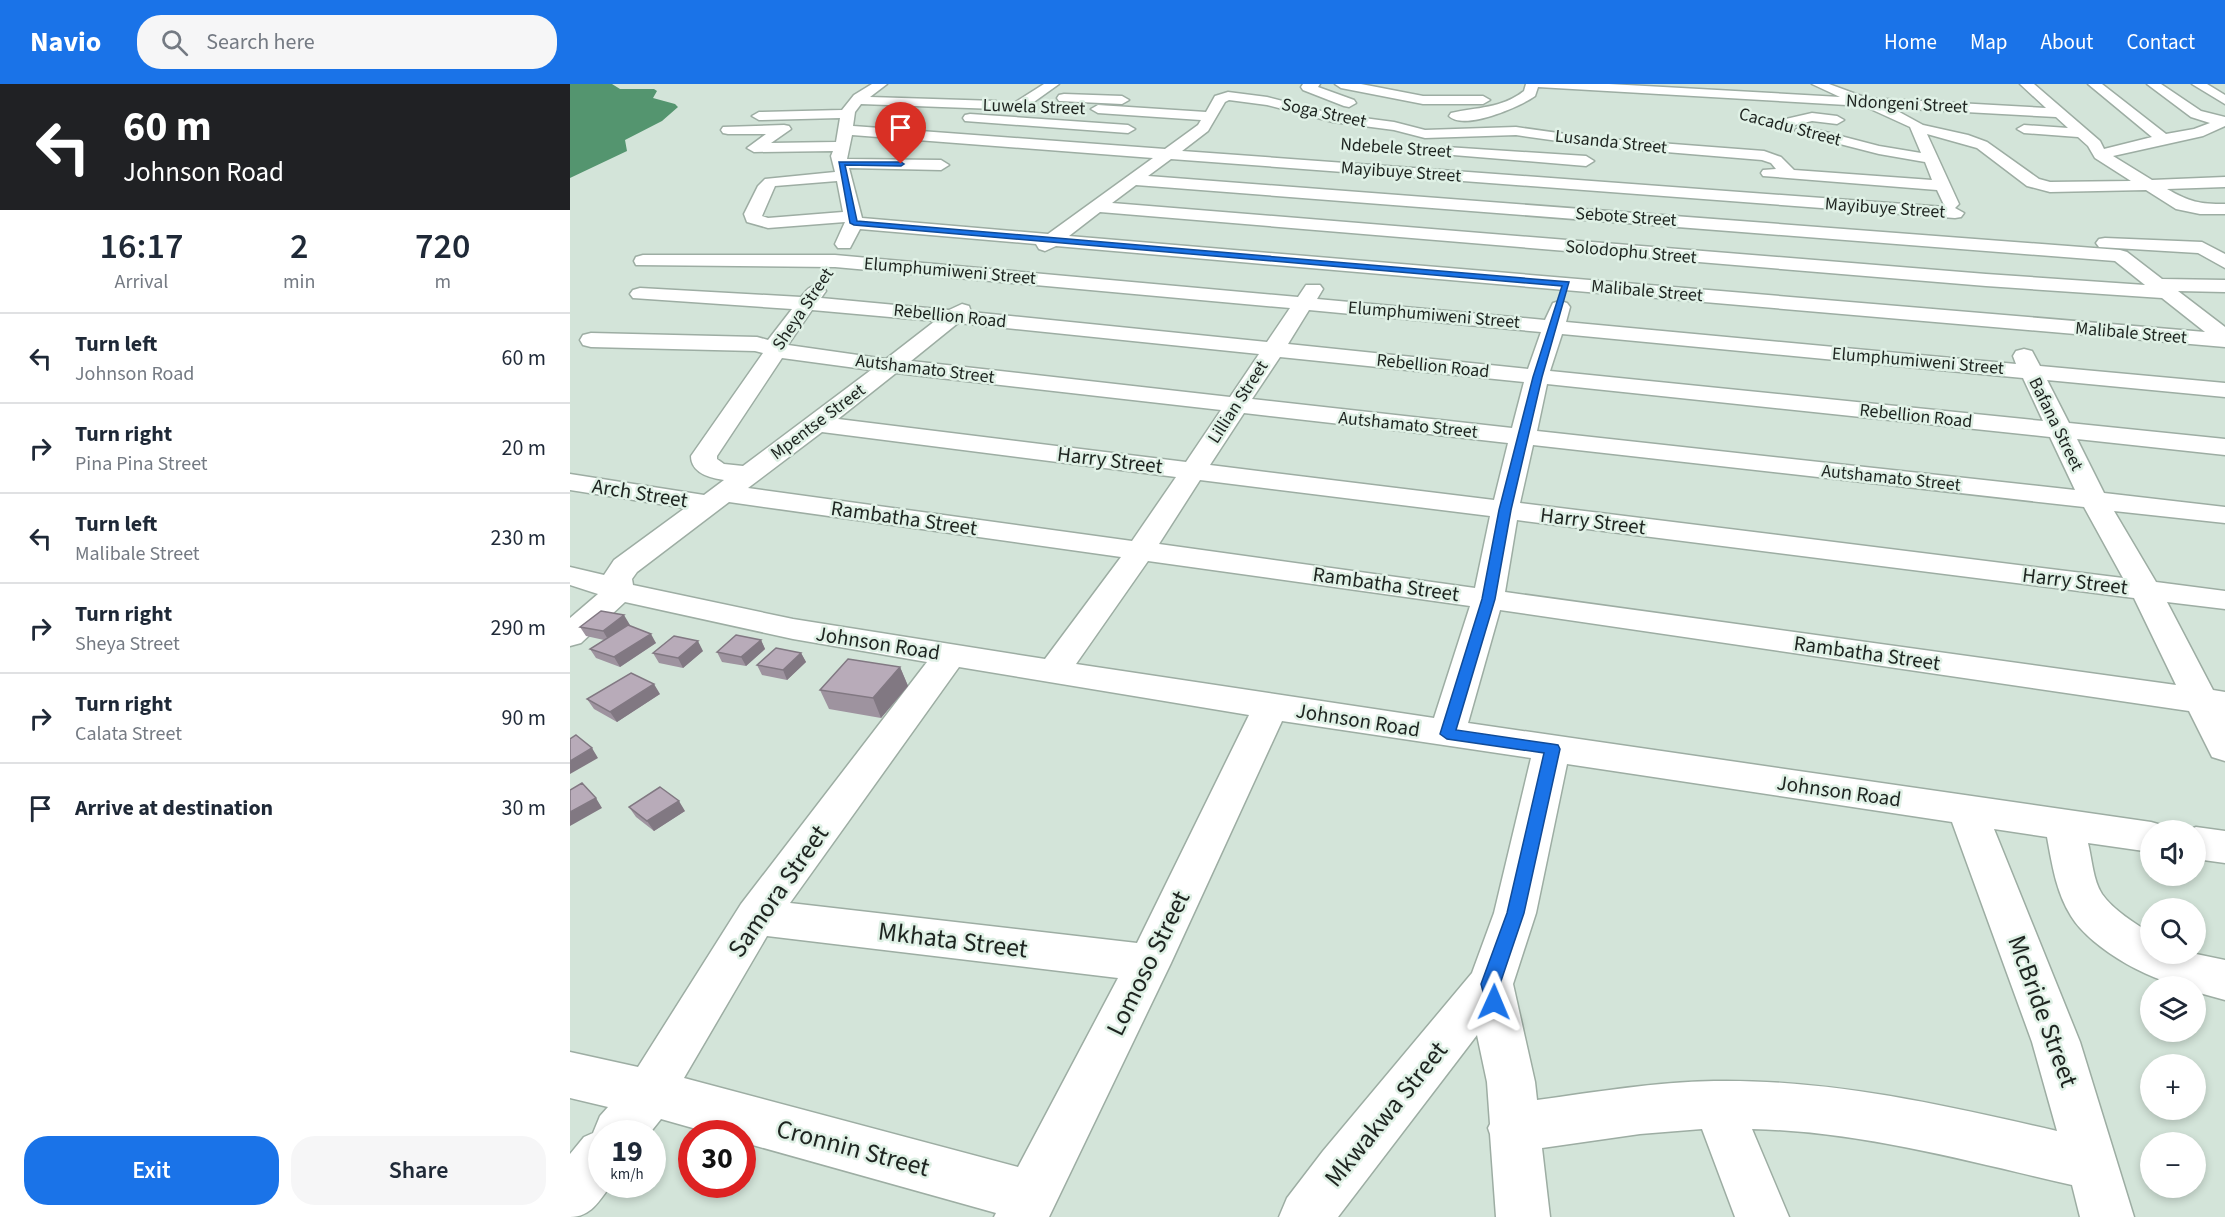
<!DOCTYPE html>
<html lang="en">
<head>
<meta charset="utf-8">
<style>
	body { margin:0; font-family:"Source Sans 3",sans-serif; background:#f6f6f7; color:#1f2937; height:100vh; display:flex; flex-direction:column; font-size:22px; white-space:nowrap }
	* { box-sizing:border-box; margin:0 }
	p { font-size:20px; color:#747a83 }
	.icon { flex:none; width:33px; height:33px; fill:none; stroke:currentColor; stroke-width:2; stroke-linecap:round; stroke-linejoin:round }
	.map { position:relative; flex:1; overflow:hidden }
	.panel { display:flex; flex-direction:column; background:#fff; width:570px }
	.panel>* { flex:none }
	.top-card { background:#202124; color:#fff; overflow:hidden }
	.controls { position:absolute; left:1570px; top:736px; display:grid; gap:12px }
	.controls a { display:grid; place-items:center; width:66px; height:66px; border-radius:50%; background:#fff; box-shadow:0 3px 9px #0003; font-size:30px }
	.speed { position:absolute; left:18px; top:1036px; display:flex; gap:12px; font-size:30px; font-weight:700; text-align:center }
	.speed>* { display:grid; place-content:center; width:78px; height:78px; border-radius:50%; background:#fff; box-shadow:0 3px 9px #0003; line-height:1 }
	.speed small { font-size:15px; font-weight:400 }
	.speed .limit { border:9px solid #d22; background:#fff; color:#111 }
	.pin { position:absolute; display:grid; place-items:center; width:51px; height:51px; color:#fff; margin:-62px -26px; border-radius:50% 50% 50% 0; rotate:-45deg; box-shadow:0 0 6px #0007 }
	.pin .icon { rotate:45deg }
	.me { position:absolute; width:66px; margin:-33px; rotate:1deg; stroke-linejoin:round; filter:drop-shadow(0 0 4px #0008) }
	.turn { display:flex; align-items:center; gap:21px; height:126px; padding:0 24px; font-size:27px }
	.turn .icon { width:78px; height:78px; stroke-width:2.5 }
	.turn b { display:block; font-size:42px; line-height:51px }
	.eta { display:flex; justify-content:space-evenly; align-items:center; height:102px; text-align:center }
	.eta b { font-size:36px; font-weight:600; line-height:42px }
	.cta { display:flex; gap:12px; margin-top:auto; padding:12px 24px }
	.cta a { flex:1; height:69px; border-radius:24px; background:#1a73e8; color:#fff; font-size:24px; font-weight:600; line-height:69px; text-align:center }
	.cta a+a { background:#f6f6f7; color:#1f2937 }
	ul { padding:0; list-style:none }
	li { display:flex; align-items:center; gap:18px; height:90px; padding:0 24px; border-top:2px solid #e0e1e3 }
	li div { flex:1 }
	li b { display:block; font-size:22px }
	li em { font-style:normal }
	header { display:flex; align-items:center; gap:36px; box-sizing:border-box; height:84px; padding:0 30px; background:#1a73e8; color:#fff }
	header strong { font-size:28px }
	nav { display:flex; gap:33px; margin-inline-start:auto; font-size:21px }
	.search { width:420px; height:54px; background:#f6f6f7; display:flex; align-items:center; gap:15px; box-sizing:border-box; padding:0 21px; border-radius:24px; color:#747a83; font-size:22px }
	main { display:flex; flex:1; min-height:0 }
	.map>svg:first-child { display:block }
</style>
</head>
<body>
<header>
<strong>Navio</strong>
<div class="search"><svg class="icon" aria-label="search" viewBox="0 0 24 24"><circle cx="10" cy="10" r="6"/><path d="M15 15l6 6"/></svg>Search here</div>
<nav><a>Home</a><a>Map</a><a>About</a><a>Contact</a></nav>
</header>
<main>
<section class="panel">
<div class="top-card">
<div class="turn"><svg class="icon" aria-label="left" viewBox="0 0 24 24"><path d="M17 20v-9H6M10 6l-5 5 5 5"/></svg><div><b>60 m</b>Johnson Road</div></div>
</div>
<div class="eta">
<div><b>16:17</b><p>Arrival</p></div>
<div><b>2</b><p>min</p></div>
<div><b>720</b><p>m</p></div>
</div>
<ul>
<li><svg class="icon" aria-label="left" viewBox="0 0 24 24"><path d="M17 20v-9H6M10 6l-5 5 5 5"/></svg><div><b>Turn left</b><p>Johnson Road</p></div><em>60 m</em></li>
<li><svg class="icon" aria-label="right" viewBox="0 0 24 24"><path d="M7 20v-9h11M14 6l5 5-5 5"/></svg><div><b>Turn right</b><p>Pina Pina Street</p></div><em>20 m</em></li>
<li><svg class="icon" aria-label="left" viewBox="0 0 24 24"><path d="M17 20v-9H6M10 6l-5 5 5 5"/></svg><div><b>Turn left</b><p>Malibale Street</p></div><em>230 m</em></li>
<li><svg class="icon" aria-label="right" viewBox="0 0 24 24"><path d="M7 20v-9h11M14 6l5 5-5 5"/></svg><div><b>Turn right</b><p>Sheya Street</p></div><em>290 m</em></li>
<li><svg class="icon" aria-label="right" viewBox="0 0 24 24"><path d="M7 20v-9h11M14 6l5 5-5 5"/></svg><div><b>Turn right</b><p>Calata Street</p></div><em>90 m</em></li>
<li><svg class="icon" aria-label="arrive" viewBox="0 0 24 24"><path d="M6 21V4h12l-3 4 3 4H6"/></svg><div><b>Arrive at destination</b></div><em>30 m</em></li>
</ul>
<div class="cta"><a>Exit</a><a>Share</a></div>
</section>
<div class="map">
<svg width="1655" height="1133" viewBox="0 0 1655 1133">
	<rect width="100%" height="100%" fill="#d3e4d9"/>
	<path fill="#54956f" d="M0,0H42L50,5H84L87,7L83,14L105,20L108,23L92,37L55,56L57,67L0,94Z"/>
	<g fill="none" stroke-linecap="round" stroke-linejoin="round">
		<defs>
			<path id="minor" d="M302,0H317L300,13L426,17L433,21L426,25L291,20L285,28L283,42L595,65L628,41L631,36L528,29L521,25L528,21L636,28L645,12L658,8L697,13L763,30L824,38L855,46L946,43L1024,54L1194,67L1211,73L1224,86L1362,96L1355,78L1309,70L1227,49L1225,46L1232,42L1309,62L1351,69L1340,43L1294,22L968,3L965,12C950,23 894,47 879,32L881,29C907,23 931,25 954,7L956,0H1039L1270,13L1242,0H1259L1297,14L1476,24L1450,0H1464L1530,57L1534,65L1582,53L1518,0H1532L1596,50L1624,45L1640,39L1621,33L1577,0H1591L1631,27L1655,33V42L1633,52L1543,72L1582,96L1655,93V103L1597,105C1620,118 1629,120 1655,120V130H1630L1606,125L1576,106L1480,108L1457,102L1407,64L1357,50L1389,120L1385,124L1394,129L1391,133L1385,134L601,75L578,92L1550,166L1557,168L1592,195L1655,196V208L1608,207L1655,243V263L486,162L475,167L469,165L466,160L290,145L280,164H268L265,160L275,138L198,144L177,138L174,130L188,102L195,95L265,88L261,72L263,67L184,68L177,64L196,50H158L153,49L151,46L153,43L214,41L219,42L221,45L201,59L266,58L270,34L189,36L182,32L189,28L272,26L284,11ZM659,16L697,21L763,38L824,46L855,54L946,51L1024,62L1192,76L1201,79L1206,85L1193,86L1191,89L1193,92L1367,106L1375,123L612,67L638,47L655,18ZM1322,24L1486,33L1498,44L1454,41L1447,45L1454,49L1508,53L1518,62L1525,74L1561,97L1480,98L1469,95L1417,58L1398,51L1353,41ZM282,51L583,74L478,150L292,134L279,84L371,86L379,81L371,76L277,75ZM267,97L273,128L198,134L192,132L205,102ZM566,101L1545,177L1575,201L1416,190L542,119ZM530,128L1416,202L1592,214L1635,248L499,152Z
				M474,0H489L454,25H444L442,22L444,19Z
				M733,0H750L748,3L784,16L786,19L779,23L774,22L733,6L731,3Z
				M765,0H791L853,12H913L920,16L913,20H853L771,4Z
				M1622,0H1637L1655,11V20Z
				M494,10L552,12L559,16L552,20L489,17L487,14L489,11Z
				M1242,29L1267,32L1274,36L1267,40L1242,37L1212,44L1205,40L1207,37Z
				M400,30L558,41L565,45L558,49L395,37L393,34L395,31Z
				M876,63L1016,72L1024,77L1016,82L871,70L869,67L871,64Z
				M1535,154L1632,158L1655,170V184L1628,169L1529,163L1526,159L1529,155Z
				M73,171H265L728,213L736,201H750L753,205L747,215L975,236L983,219L990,217L997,219L1000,223L996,238L1446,280L1443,272L1446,267L1454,265L1462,267L1470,282L1655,299V313L1477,296L1499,339L1655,355V371L1507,355L1534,409L1655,423V439L1544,427L1586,498L1655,507V525L1597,518L1643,606L1655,608V677L1642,673L1619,627L930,526L898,639L1581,738L1595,742L1598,747H1581V768L1518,759C1522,775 1523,796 1532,810C1543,826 1565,839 1581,850V870H1626L1655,876V916L1626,908V903C1588,903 1521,865 1501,832C1486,808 1482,780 1477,753L1424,745L1510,958L1564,1133H1510L1502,1101C1397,1077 1290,1047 1182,1045L1219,1133H1165L1132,1045L1070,1050L972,1064L980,1133H926L920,1050L918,1044L920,1040L917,998L907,951L768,1133H709L717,1114L753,1067L902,889L924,829L961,674L712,637L601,879L479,1133H424L426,1129L172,1058V1050H144L91,1035L79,1050H32V1101H41C29,1117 21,1133 0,1133V1070L14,1053L23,1049L30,1032L38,1023L0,1014V968L68,983L171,820L357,578L223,555L55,518L11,559L0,562V534L28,510L0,501V483L34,491L44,476L115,424L0,406V390L134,411L154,396C140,394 121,389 121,372L193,269L185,267L21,263L13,261L10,256L13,251L21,249L187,253L198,256L222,225L63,214L60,210L63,206L70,204L231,213C238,204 241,200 253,203L256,207L251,214L379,226L392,220L399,222L401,228L697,258L720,224L265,183L66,181L64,177L66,173ZM242,226L365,237L316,275L218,261ZM739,226L971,248L958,285L718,260ZM388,239L689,270L660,313L341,277ZM992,250L1453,294L1473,337L980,287ZM710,273L954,298L942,344L682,315ZM212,274L301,286L173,382L154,380L147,375V372ZM326,289L651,326L616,378L268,335ZM977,300L1480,353L1505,406L967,347ZM674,329L938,359L924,416L640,381ZM252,348L606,393L562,457L178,404ZM963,361L1514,423L1553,494L950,419ZM630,396L920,432L905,504L589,460ZM159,418L551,473L475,575L223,535L63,501L62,495L67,488ZM947,436L1564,514L1606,601L935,508ZM578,477L900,522L864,634L506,580ZM389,583L679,631L567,859L220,819ZM997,680L1382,738L1462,958L1487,1047C1374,1021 1260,995 1144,997C1085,998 1026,1008 967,1016L965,998L943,900L966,829ZM197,852L548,894L448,1083L114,994Z
				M1626,743L1655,747V779L1626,775V747H1615Z"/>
		</defs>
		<use href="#minor" stroke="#9dada3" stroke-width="3"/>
		<use href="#minor" fill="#fff" fill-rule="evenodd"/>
	</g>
	<path fill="#9e939f" d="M59,541L86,559L50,583L26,574L20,565L34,556L16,552L10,543L60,541Z
		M191,556L195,565L176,582L152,578L147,568Z
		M133,567L113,584L89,579L83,569Z
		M231,569L236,578L217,596L192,591L187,581Z
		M330,583L338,602L311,634L259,625L250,606Z
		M90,610L47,638L24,625L17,615Z
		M59,723L115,727L84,747L66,733Z"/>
	<path fill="#817882" d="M54,531L60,541L39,557L33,547Z
		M81,550L86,559L50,583L44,573Z
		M191,556L195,565L176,582L171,573Z
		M128,557L133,567L113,584L108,574Z
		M231,569L236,578L217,596L213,586Z
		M330,583L338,602L311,634L303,614Z
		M84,600L90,610L47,638L40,628Z
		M22,664L28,674L0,690V677Z
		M26,714L32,724L0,742V728Z
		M109,717L115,727L84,747L77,737Z"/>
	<path fill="#b8abb9" stroke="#817882" stroke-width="1.5" d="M31,527L54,531L33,547L10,543Z
		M58,541L81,550L44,573L20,565Z
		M166,551L191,556L171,573L147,568Z
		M104,552L128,557L108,574L83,569Z
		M206,564L231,569L213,586L187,581Z
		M278,575L330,583L303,614L250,606Z
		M61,589L84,600L40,628L17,615Z
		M6,651L22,664L0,677V655Z
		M12,699L26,714L0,728V706Z
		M90,703L109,717L77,737L59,723Z"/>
	<path fill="#1a73e8" stroke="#114b97" stroke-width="1.5" d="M269,78H331L334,80L331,82L275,81L287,137L999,198L972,293L941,426L925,515L886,646L982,660L988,661L990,665L954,829L930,900L933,918L931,923L924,926L917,923L911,900L937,829L974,669L877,655L870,650L912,515L929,426L963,293L992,202L284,141L280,139Z"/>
	<g text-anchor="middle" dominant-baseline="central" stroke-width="5" stroke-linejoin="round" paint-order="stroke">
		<g font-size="18" fill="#1e2420" stroke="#e0f1e6">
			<text transform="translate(1337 20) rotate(3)">Ndongeni Street</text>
			<text transform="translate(464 23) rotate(2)">Luwela Street</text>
			<text transform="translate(754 29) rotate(12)">Soga Street</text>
			<text transform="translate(1220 43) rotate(15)">Cacadu Street</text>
			<text transform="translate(1041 58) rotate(6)">Lusanda Street</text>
			<text transform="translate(826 64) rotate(4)">Ndebele Street</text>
			<text transform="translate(831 88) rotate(4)">Mayibuye Street</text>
			<text transform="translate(1315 124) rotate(4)">Mayibuye Street</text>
			<text transform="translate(1056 133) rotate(4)">Sebote Street</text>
			<text transform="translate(1061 168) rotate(5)">Solodophu Street</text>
			<text transform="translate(380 187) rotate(5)">Elumphumiweni Street</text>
			<text transform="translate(1077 207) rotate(5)">Malibale Street</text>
			<text transform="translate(233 225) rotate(-56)">Sheya Street</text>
			<text transform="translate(864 231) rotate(5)">Elumphumiweni Street</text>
			<text transform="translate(380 232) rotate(6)">Rebellion Road</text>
			<text transform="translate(1561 249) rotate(5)">Malibale Street</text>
			<text transform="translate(1348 277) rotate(5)">Elumphumiweni Street</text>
			<text transform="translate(863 282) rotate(6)">Rebellion Road</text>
			<text transform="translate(355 285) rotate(7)">Autshamato Street</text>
			<text transform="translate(668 318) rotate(-57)">Lillian Street</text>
			<text transform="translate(1346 332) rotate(6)">Rebellion Road</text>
			<text transform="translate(248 338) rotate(-37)">Mpentse Street</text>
			<text transform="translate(1486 340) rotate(64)">Bafana Street</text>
			<text transform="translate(838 341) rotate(6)">Autshamato Street</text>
			<text transform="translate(1321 394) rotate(6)">Autshamato Street</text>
		</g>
		<g font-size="21" fill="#1e2420" stroke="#e0f1e6">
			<text transform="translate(540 376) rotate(7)">Harry Street</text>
			<text transform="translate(70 409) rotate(9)">Arch Street</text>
			<text transform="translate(334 434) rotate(8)">Rambatha Street</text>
			<text transform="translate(1023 437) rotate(7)">Harry Street</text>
			<text transform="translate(1505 497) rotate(7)">Harry Street</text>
			<text transform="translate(816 500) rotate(8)">Rambatha Street</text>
			<text transform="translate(308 559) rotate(9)">Johnson Road</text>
			<text transform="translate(1297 569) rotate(8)">Rambatha Street</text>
			<text transform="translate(788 636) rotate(9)">Johnson Road</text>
			<text transform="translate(1269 707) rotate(8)">Johnson Road</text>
		</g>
		<g font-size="26" fill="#1e2420" stroke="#e0f1e6">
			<text transform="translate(208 807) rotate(-55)">Samora Street</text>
			<text transform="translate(383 856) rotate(7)">Mkhata Street</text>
			<text transform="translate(578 879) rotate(-64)">Lomoso Street</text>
			<text transform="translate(1473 927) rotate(70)">McBride Street</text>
			<text transform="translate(816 1030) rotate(-51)">Mkwakwa Street</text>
			<text transform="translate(283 1064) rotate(15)">Cronnin Street</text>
		</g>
	</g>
</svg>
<div class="controls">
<a><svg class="icon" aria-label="sound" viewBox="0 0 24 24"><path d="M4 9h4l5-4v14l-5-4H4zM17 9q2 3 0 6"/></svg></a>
<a><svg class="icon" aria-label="search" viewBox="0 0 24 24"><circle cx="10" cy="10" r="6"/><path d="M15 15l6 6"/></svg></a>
<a><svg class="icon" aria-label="layers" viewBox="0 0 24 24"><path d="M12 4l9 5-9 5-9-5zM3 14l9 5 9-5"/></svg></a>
<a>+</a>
<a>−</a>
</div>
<div class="speed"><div>19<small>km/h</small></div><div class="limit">30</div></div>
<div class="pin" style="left:331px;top:80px;background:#d93025"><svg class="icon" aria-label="arrive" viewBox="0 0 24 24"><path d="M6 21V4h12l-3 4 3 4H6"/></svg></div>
<svg class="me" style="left:924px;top:918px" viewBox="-20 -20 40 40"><path d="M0-17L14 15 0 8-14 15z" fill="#1a73e8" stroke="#fff" stroke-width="4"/></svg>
</div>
</main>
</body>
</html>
